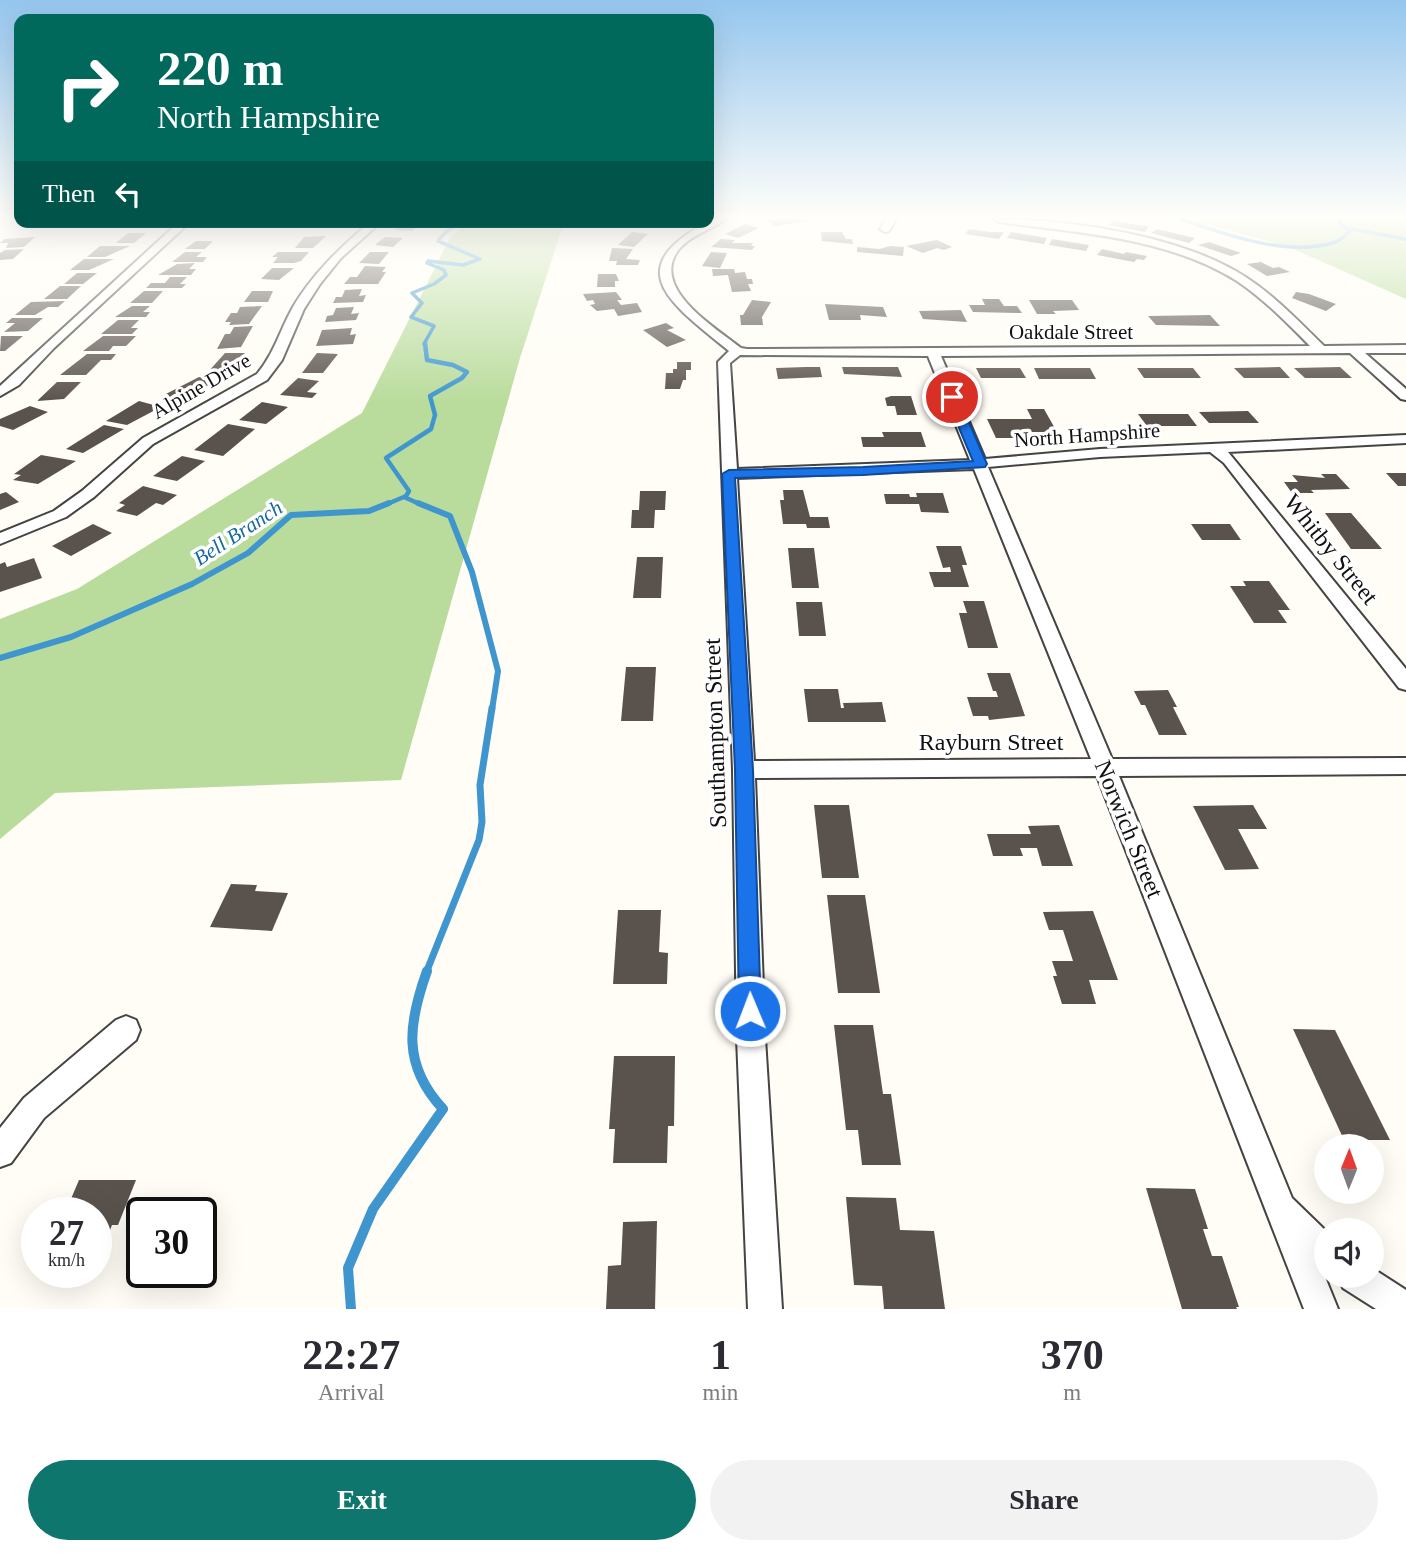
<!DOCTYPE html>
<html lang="en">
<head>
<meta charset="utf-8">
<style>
	body { margin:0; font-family:Georgia,serif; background:#f2f2f3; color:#2b2b33; height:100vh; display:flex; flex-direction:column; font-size:26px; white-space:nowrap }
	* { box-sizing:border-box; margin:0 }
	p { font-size:23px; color:#7c7c81 }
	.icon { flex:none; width:38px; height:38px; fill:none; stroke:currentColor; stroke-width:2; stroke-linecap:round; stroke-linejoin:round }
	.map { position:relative; height:1309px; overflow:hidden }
	.sheet { display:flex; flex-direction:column; background:#fff; flex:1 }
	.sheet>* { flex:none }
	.banner { position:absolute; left:14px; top:14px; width:700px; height:214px; border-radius:14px; box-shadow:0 7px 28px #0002; background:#00695c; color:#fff; overflow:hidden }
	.needle { width:46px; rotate:1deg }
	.controls { position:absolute; left:1314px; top:1134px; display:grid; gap:14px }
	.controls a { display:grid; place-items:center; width:70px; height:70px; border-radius:50%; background:#fff; box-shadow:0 7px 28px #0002; font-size:35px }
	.speed { position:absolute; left:21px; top:1197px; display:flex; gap:14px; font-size:35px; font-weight:700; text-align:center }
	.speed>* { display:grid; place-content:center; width:91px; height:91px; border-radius:50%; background:#fff; box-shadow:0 7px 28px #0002; line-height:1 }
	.speed small { font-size:18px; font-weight:400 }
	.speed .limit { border:4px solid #111; border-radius:10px; background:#fff; color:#111 }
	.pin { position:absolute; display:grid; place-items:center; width:60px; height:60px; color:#fff; margin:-30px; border:4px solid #fff; border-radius:50%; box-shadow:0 2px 7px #0007 }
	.me { position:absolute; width:77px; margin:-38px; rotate:359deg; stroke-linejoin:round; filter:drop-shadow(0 0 5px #0008) }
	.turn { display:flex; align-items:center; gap:24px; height:147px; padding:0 28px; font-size:32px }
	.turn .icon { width:91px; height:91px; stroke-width:2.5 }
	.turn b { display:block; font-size:49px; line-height:60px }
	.then { display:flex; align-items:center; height:66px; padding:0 28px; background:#0003; gap:14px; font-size:26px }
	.eta { display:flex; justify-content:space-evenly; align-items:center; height:119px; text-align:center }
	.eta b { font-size:42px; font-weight:700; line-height:49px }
	.primary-button { display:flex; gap:14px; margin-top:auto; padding:14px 28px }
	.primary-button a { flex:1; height:80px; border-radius:42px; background:#0f766e; color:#fff; font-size:28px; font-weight:700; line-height:80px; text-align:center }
	.primary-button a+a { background:#f2f2f3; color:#2b2b33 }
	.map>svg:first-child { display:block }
</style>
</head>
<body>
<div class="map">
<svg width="1406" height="1309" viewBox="0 0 1406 1309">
	<rect width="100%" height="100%" fill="#fffdf5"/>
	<path fill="#b9dc9c" d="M1188,219H1406V299L1289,247Z
		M466,222H564L520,358L401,780L55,793L0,839V619L77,589L362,413L450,238Z"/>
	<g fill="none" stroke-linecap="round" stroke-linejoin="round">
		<path stroke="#3f96cf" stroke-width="3.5" d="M1181,219C1224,234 1290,258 1335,242C1342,240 1346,234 1352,229L1406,239
			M1338,219L1342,226L1350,229
			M424,344L434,326L411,317L422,303L412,293L434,284L446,275L444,270L427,263L428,261L463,265L480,259L438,241C456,214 492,222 521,222"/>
		<path stroke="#3f96cf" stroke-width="4.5" d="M404,497L422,505
			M385,505L406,496L409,491L386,458L431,429L435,415L430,396L462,378L467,372L453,365L427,360L425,343"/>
		<path stroke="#3f96cf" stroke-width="6" d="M418,503L450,516L472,572L498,671L492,710
			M0,658L71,637L192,584L248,553L291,515L369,511L389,503"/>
		<path stroke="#3f96cf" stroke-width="7" d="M426,973L479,840L482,822L480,785L492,708"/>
		<path stroke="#3f96cf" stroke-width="10" d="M351,1309L348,1268L373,1209L443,1109C402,1065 408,1024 427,971"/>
	</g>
	<path fill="#5a524d" d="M764,219H810L813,220L776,226Z
		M1113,220L1138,225L1149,226L1145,232L1109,225Z
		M48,222H74L70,226L43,228Z
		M404,222H406L421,223L412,231L394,230Z
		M745,224L759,228L738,238L725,234Z
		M969,229L990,232H1004L999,239L965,234Z
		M1157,229L1195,238L1189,243L1151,233Z
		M632,232L648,234L634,247L618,245Z
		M821,232H842L846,239H852L853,244L822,241Z
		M1011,232L1047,238L1044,244L1007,238Z
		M128,233H146L134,243H116Z
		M326,236L313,248H295L304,237Z
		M35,237L24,247L6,248L8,243H0L5,239Z
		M385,237L403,238L393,247L375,245Z
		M721,239L735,240L732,243H753L751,246H755L752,250L711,247Z
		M1052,239L1089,245L1086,251L1049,245Z
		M937,240L952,247L944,250L937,248L923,253L906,246Z
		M196,241H213L205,249H185Z
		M1209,242L1241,253L1231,256L1198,245Z
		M100,246H130L105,257H87Z
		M890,246L904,247L903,256L857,252V247L879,249Z
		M612,248L633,249L626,259L640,260L638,265H616L617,261H609Z
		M24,249L13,259L0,260V253L5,250Z
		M1102,249L1124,254L1126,252L1147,256L1144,260L1137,259L1134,262L1097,255Z
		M185,252H202L196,257H207L203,262H172Z
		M278,252H309L301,261L294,263H273L278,257H272Z
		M370,252H389L379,264L359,263Z
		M711,252L727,253L720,268L702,266Z
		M84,259H114L89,270H70Z
		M1261,262L1273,268L1279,267L1290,272L1267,276L1247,264Z
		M195,263L189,269H196L191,275H158L177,264Z
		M365,266L386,267L382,272H386L378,284H344L350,277H357Z
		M272,268H294L279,280L261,279Z
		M712,269H734L735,273L745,272L747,279H752L753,284H748L751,291L732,292L728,275L713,276Z
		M77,273H97L83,284H64Z
		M598,274H616L619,281H615V287H597Z
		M170,277H187L180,284H186L182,288H146L151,283H165Z
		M60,286H81L67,299H44Z
		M362,289L359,296L366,295L363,302L333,303L336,297H342L345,290Z
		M144,291H163L152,303H130Z
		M252,291H273L268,302H244Z
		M616,292L622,300H617L621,305L637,303L642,312L618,316L614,309L597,311L590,305L595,304L593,300L587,301L583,294Z
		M1296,292L1309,294L1336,304L1326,311L1292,298Z
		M982,299H999L1004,306H1017L1022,313L973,312L969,305H985Z
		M752,300L771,302L762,317L763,325H741L740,315H743Z
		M1029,300H1072L1079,310L1053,311L1056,314H1037Z
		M65,301L58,307H48L35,315H15L31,302Z
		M825,304L883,307L887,317L860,315L861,320H829Z
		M132,306H150L143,312H150L146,317H115Z
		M262,306L249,324L229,325L231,322H225L231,313H237L240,307Z
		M354,307L351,314L359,313L356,320L325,322L327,316L333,315L336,308Z
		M961,310L967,322L923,319L919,311Z
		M1210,315L1220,326L1156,325L1148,316Z
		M12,318H43L28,331L4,332L15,323H6Z
		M118,320H139L131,328H138L132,334H101Z
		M666,323L674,328L667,330L686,340L667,347L643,330Z
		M253,326L241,347L217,349L225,334H230L234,327Z
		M352,328L350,335L356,334L353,344L316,346L322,330Z
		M1,336H23L5,351H0Z
		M103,336H136L126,346H113L109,351H83Z
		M225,353H245L226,373H207Z
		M317,353L338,354L323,373H302Z
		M87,354H116L111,360H101L86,375H60Z
		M677,362H691V370H686V380H683L680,389H665L666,373H673V369H677Z
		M806,367H820L822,377L778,379L776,368Z
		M842,367H898L902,377L844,374Z
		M1280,367L1290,378H1244L1234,368Z
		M1340,367L1352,378H1305L1294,368Z
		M976,368H1020L1026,378H981Z
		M1034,368H1090L1096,379H1039Z
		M1137,368H1193L1201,378H1144Z
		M199,377L215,382L176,401L162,396Z
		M298,378L319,381L307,392L317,393L312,398L280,395Z
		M57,382H81L64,399L37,401Z
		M891,396H911L917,415H897L895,406H887L885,398Z
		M139,401L161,407L127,425L106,421Z
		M262,402L288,407L266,424L239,420Z
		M30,406L48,412L13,430L0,426V419Z
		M1027,409H1044L1057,432H1014L1017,438H996L987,419H1032Z
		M1248,411L1259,423H1209L1199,412Z
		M1138,414H1188L1197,426H1147Z
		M228,424L255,429L223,456L194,450Z
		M104,425L124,429L83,453L66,449Z
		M882,432H921L926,447H863L861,437H884Z
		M41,455L76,461L38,484L13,480L21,475L14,474Z
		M182,456L205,461L177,481L153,476Z
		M1386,473H1406V486H1398Z
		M1321,474H1336L1350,489L1311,490L1314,493H1292L1284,482H1298L1292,475L1325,478Z
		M143,486L177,495L163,505L156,503L137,516L116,511L125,505L119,503Z
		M783,490H803L810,517H828L830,528H807L806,524H783L780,500H784Z
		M640,491H666L665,510H655L654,528H631L632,510H639Z
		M6,492L19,502L0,510V494Z
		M916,493H943L949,513L921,512L919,504H886L884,494H909L910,497H917Z
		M1325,513H1351L1382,549H1351Z
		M93,524L112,533L71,556L52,546Z
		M1191,524H1230L1241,540H1202Z
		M936,546H961L967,565H962L969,587H934L929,572H951L950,567L943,568Z
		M788,548H814L819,588H792Z
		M637,557H663L661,598H633Z
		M34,558L42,578L0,592V564L5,562L7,567Z
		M1243,581H1269L1290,610H1278L1287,623H1254L1230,586H1246Z
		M963,601H984L998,648H968L959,613H967Z
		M796,602H822L826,636H799Z
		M626,667H656L653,721H621Z
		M987,673H1010L1025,716L989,720L988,716H973L967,697H998L996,691H993Z
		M804,689H838L841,708H844L843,703L882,702L886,722H808Z
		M1168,690L1177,707H1173L1187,735H1159L1145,705H1141L1134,691Z
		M814,805H849L859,878H822Z
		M1253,805L1267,829H1238L1259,869L1225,870L1193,806Z
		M1059,825L1073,866H1042L1037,848H1020L1023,856H993L987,834H1031L1028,826Z
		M231,884L257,885L255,891L288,893L272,931L210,927Z
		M827,895H865L880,993H838Z
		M618,910H661L659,952L668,953L667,984H613Z
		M1093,911L1118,980H1089L1096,1004H1062L1053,976H1057L1052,961H1073L1063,930H1049L1043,912Z
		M834,1025H873L883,1094H891L901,1165H862L858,1130H846Z
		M1293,1029L1335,1030L1390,1140H1344Z
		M614,1056H675L674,1126H668L667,1163H613L615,1129H609Z
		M79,1180H136L118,1225H112L96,1265V1213H65Z
		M1146,1188L1195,1189L1208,1229H1203L1212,1256H1222L1239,1307H1236L1237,1309H1182Z
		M846,1197L896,1198L900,1230L934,1231L945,1309H884L882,1286L854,1285Z
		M657,1221L655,1309H606L608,1266L621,1265L623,1222Z
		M47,1272H93L91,1278L45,1279Z"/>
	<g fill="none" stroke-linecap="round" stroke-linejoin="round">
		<defs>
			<path id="minor" d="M713,219H726C711,230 693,234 680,248C647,287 716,328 741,348L747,349L1310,346C1287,323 1264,299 1237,281C1167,237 1079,233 999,222L994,219C1070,219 1184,236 1247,278C1276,297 1299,322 1324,346L1406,345V353H1365L1406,389V400L1401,399L1350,353L941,356L985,459L1100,449L1406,435V443L1228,452L1406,669V690L1399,688L1224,463L1210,452L1100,457L988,467L1112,759L1406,758V774L1119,776L1292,1198L1326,1231V1269L1321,1267L1338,1309H1304L1097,776L755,778L765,1038L782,1309H748L737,1038L733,770L718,362L729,351C669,302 617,268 713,219ZM740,355L928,356L970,460L737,469L730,363ZM974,469L1091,759L754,761L737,478Z
				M886,219H896L889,231L885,232L880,229Z
				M179,222H190L54,348L19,385L0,396V386Z
				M370,222H381L341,258L320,284L304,309L282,360L267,380L153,444L94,497L66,517L0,544V533L54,511L82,491L143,438L257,374C274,354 280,330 293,307C313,273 340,248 370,222Z
				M126,1016L136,1020L140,1030L136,1040L44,1118L11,1163L0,1167V1128L24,1098L116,1020Z
				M1372,1268L1406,1290V1309H1376L1343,1288L1339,1276H1372Z"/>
		</defs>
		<use href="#minor" stroke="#444" stroke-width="4"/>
		<use href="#minor" fill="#fff" fill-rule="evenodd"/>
	</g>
	<linearGradient id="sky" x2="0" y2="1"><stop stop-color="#95c6ee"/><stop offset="0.54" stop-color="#fffefa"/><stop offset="1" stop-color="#fffefa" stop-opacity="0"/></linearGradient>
	<rect width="1406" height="402" fill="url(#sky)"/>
	<path fill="#1a73e8" stroke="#114b97" stroke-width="2" d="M952,393L958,397L987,464L985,467L863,475L735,478L753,770L761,1011L758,1019L750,1022L742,1019L739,1011L735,770L722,474L729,470L863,467L973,461L946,397Z"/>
	<g text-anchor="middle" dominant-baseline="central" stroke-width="7" stroke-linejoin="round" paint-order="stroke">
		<g font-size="21" fill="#111" stroke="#fff">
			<text x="1071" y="332">Oakdale Street</text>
			<text transform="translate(201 386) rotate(-30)">Alpine Drive</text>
			<text transform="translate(1087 435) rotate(-4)">North Hampshire</text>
		</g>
		<g font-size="21" font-style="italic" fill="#1768a6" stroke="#fff">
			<text transform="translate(238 533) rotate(-33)">Bell Branch</text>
		</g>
		<g font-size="24" fill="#111" stroke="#fff">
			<text transform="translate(1331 549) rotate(51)">Whitby Street</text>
			<text transform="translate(715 733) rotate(-92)">Southampton Street</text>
			<text x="991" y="742">Rayburn Street</text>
			<text transform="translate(1129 829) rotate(68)">Norwich Street</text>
		</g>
	</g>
</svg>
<div class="controls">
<a><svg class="needle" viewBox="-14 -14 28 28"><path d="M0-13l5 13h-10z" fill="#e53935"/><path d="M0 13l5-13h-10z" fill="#7c7c81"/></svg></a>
<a><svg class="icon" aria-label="sound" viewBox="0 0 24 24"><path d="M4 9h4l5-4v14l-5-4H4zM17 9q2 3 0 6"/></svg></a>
</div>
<div class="speed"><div>27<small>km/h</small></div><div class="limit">30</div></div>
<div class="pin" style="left:952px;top:397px;background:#d93025"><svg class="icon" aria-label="arrive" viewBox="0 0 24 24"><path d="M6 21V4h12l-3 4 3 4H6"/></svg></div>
<svg class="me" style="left:750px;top:1011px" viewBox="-20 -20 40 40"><circle r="17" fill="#1a73e8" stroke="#fff" stroke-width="3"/><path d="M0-11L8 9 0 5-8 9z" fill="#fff"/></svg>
<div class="banner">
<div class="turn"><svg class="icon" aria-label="right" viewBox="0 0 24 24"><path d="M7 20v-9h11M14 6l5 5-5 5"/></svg><div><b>220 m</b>North Hampshire</div></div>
<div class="then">Then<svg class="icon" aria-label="left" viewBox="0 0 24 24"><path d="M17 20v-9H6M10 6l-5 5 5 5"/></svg></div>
</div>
</div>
<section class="sheet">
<div class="eta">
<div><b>22:27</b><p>Arrival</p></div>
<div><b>1</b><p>min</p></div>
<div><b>370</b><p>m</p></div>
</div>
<div class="primary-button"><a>Exit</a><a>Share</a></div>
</section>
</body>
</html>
